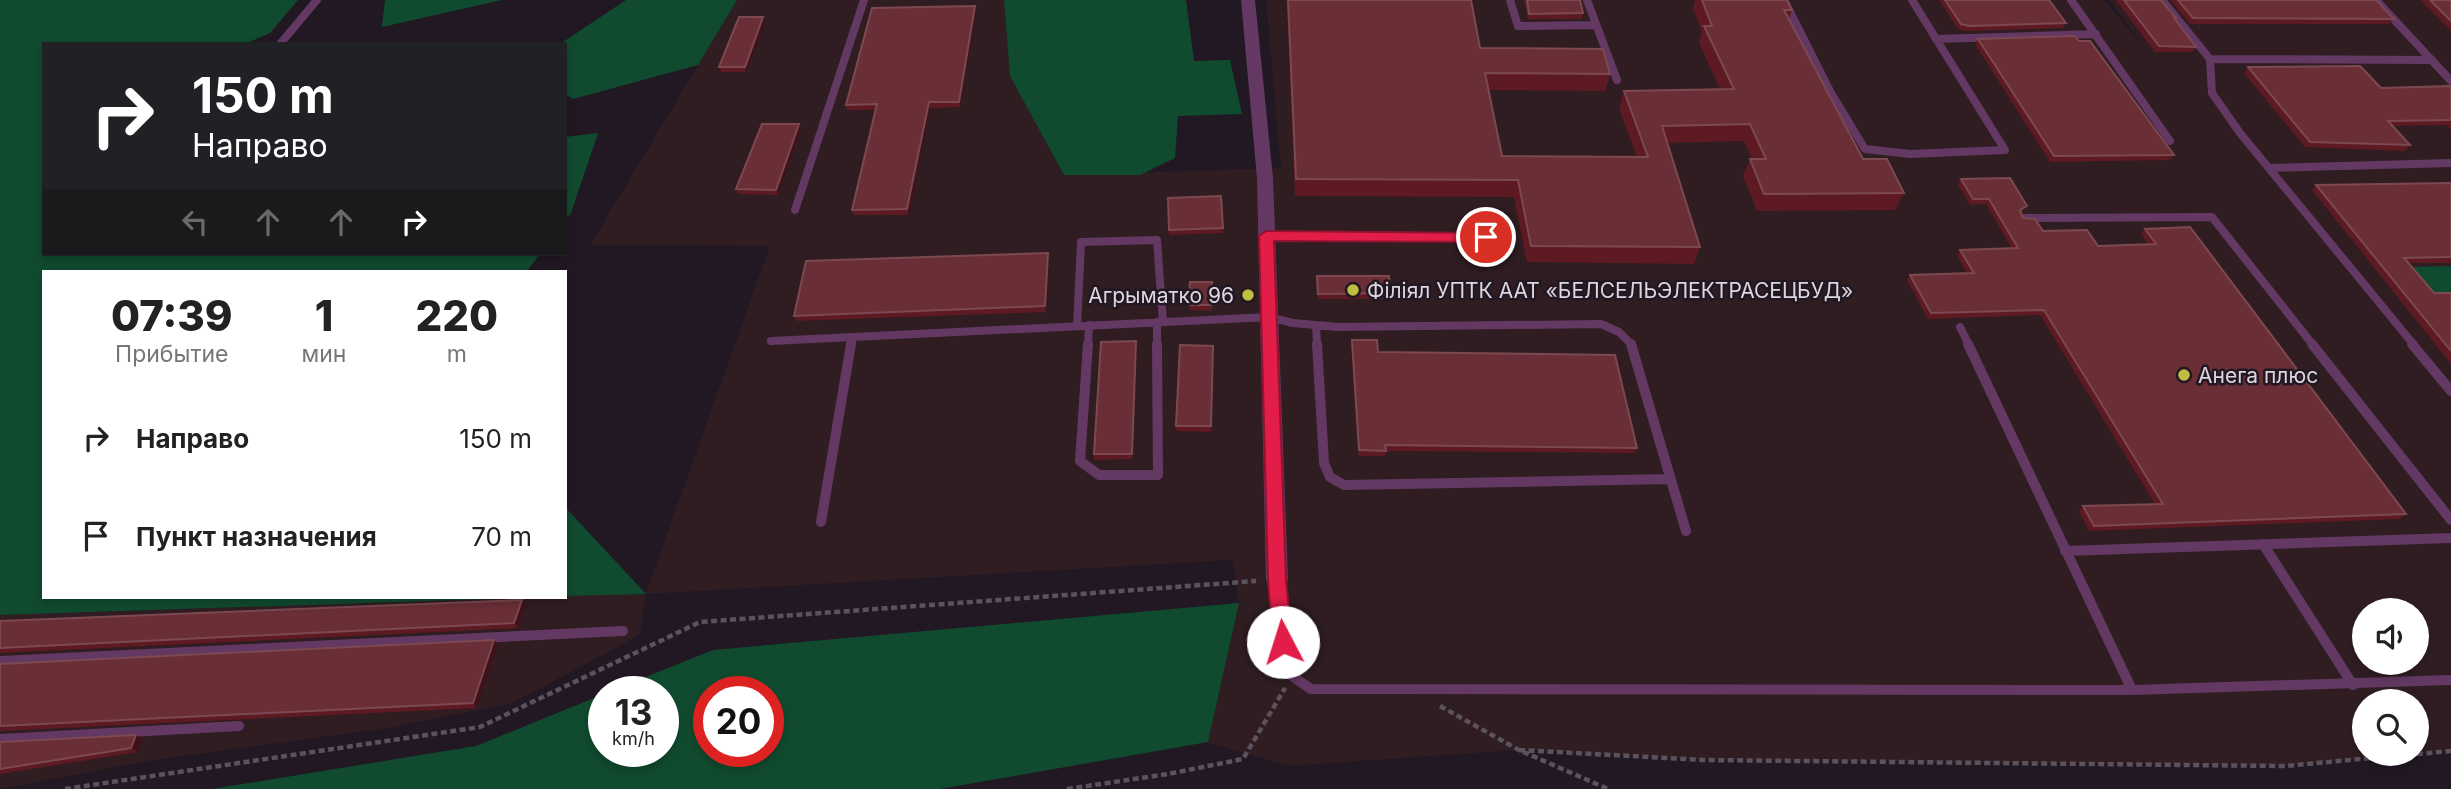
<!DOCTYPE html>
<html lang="ru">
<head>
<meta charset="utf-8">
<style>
	body { margin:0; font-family:Inter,sans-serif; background:#f6f6f6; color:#222; height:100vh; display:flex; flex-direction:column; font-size:26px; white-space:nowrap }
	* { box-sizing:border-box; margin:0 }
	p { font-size:23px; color:#767676 }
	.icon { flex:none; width:38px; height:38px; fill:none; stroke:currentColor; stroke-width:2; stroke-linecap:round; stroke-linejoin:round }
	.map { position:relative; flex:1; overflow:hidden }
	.sheet { position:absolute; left:42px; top:270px; width:525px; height:329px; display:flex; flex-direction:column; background:#fff; border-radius:0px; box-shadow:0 4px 10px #0003 }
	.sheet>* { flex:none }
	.top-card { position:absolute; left:42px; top:42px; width:525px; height:214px; border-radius:0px; box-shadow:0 4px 10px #0003; background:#202124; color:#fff; overflow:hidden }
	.fabs { position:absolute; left:2352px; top:598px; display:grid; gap:14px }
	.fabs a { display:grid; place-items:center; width:77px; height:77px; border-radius:50%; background:#fff; box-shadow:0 4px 10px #0003; font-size:35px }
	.speed { position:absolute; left:588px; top:676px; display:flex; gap:14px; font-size:35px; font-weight:700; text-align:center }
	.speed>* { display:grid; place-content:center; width:91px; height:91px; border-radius:50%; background:#fff; box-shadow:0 4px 10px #0003; line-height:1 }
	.speed small { font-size:18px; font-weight:400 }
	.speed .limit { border:10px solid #d22; background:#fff; color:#111 }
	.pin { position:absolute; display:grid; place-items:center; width:60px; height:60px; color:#fff; margin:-30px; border:4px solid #fff; border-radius:50%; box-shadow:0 2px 7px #0007 }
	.me { position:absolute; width:77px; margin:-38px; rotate:355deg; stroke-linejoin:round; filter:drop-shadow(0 0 5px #0008) }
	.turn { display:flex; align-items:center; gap:24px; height:147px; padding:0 35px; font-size:32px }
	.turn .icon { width:91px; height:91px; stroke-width:2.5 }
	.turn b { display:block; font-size:49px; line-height:60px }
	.lanes { display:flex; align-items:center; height:66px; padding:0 35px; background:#0003; justify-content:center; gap:35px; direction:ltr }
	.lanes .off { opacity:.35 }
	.eta { display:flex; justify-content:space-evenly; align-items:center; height:119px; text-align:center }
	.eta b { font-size:42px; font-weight:800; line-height:49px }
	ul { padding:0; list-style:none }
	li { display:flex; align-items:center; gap:21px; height:98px; padding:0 35px }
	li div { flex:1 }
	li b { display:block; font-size:26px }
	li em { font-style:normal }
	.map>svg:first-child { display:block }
</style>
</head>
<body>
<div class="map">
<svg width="2451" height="789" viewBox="0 0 2451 789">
	<rect width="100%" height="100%" fill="#211823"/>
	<path fill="#2f1d22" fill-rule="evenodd" d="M737,0H1004L1010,76L1064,175L1281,168L1266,0H2104L2146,49L2110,0H2451V751L2417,754V702H2364V754H2414L2285,766L1705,760L1519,750L1287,766L1208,742L1239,603L1233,560L646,594L640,635L510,704L381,729L154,760L0,789V615L646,593L770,246L590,245ZM2364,611H2417V663H2364Z"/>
	<path fill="#104b2f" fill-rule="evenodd" d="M0,0H298L270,33L245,44H44V254H540L527,271H44V597H548L0,615Z
		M385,0H502L382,27Z
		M626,0H737L698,65L573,99L565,94V44H560Z
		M1004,0H1186L1194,61L1230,60L1242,114L1178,116L1175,158L1140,175H1064L1010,76Z
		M598,133L571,213L565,220V137Z
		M2451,266V296H2429L2405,267Z
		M565,507L646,594L565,596Z
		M1239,603L1208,742L940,789H212L476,746L604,694V751H663V691H611L713,650ZM709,691H768V751H709Z"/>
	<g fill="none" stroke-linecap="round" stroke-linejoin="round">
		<path stroke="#5a525c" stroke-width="4.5" stroke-dasharray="6 3.5" stroke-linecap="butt" d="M1440,706L1519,750L1608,789
			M1519,750L1705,760L2285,766L2414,754
			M2417,754L2451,751
			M65,789L480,727L700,622L1256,581
			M1067,789L1168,774L1243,759L1285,688"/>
		<path stroke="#633963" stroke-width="8" d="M1510,0L1518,26L1594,25
			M1587,0L1617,80
			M1784,0L1831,93L1865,149L1910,154L2005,150L1912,0
			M2071,0L2170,141
			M2162,0L2210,59L2212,93L2240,133L2414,345
			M2376,0L2451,81
			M1936,39L2096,34
			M280,44L317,0
			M2210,59L2432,60
			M2269,168L2451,163
			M795,210L864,0
			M2023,218L2212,217L2313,345
			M1266,236L1486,237
			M1157,322V345
			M1316,325L1317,345
			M1077,326L1081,242L1157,240L1163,322
			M1960,327L1969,345
			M771,341L1269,317L1293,323L1338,327L1601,324L1619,332L1632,345
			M851,345L852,337
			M1088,345L1089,325"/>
		<path stroke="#633963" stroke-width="10" d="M1088,344L1080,461L1099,475H1158L1157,344
			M1317,344L1324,463L1330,477L1344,485L1670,479
			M1631,344L1686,531
			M1968,344L2132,690
			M2312,344L2451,520
			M2412,344L2451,391
			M821,522L851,344
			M2263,544L2353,685
			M2065,551L2451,538
			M1277,580L1282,642L1292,676L1311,689L2132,690L2451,680
			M0,661L623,631
			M0,739L239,726"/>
		<path fill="#633963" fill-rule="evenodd" d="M1241,0H1255L1273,178L1288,580L1285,587L1277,589L1269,587L1266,580L1257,178Z"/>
	</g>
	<path fill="#5d1a22" d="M1287,0H1471L1480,48L1610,74L1605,91L1489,90L1502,156L1637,157L1619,108L1624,91L1720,89L1699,43L1702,32L1693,8L1695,0H1787L1792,10L1789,19L1863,159L1904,193L1895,210L1757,211L1743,176L1750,159H1752L1744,141L1667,143L1700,247L1694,264L1527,262L1514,197L1295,196Z
		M1524,0H1580L1583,13L1582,19H1528Z
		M1939,0H2049L2066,23L2063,28L1966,31L1958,29Z
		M2116,0H2161L2176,18L2175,20L2196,47L2192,52H2155Z
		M2170,0H2376L2394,19L2389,24H2190Z
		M2420,0H2451V31Z
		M975,6L976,12L960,107L930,108L909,215H853L852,210L876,110H847L846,105Z
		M765,23L746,72H721L719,67Z
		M1978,39L2174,155L2170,160L2050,162L1975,44Z
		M2248,67L2381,88L2451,86V130L2446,125L2393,126L2410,145L2405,151L2305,147L2244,73Z
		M801,130L778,195L738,194L736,189Z
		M1961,179L2024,211L2021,213L2023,218L2043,231L2098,246L2148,244L2141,234L2145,229L2406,514L2400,519L2089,531L2079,511L2083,506L2155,504L2040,315L1928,319L1907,280L1910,275L1967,273L1957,256L1960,250L2012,249L1986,204L1970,205L1958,185Z
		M2451,183V263H2408L2434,293H2451V364L2312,190L2316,185Z
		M1168,198L1223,228V233L1169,235Z
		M1048,253V258L1046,312L796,321L794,316Z
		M1317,276L1391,293L1390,299H1318Z
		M1190,282H1212V311L1189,310Z
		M1352,340L1378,352L1637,448L1635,453L1386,451L1385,456H1359L1351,345Z
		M1136,341L1132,459L1094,460V454Z
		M1213,346L1211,432L1176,431V426Z
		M522,600L526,605L518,628L0,653V621Z
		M494,640L498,645L477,708L0,731V664Z
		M136,735L142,739L138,752L0,774V742Z"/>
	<path fill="#3f111a" d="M975,6L976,12L960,107L959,102Z
		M763,17L765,23L746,72L745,67Z
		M929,102L930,108L909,215L907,209Z
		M799,124L801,130L778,195L776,190Z
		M1048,253V258L1046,312L1045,306Z
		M1136,341L1137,347L1132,459V454Z
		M522,600L526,605L518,628L514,623Z
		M494,640L498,645L477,708L473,703Z
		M136,735L142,739L138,752L131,748Z"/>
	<path fill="#6a2e36" stroke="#7c4951" stroke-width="2" d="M1288,0H1471L1480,48L1603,49L1610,74L1485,73L1502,156L1648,157L1624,91L1734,89L1704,26H1712L1702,0H1787L1792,10H1784L1863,159H1887L1904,193L1764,194L1750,159H1766L1750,124L1662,126L1700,247L1531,246L1518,180L1296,179Z
		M1527,0H1580L1583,13L1529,14Z
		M1945,0H2049L2066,23L1969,26L1961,24Z
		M2124,0H2161L2176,18H2174L2196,47L2159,46Z
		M2178,0H2376L2394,19L2193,18Z
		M2430,0H2451V21Z
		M975,6L959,102H929L907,209L852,210L877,104L846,105L872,8Z
		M739,17H763L745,67H719Z
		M2075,36L2079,41H2090L2174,155L2054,156L1978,39Z
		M2360,66L2381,88L2451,86V120L2388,121L2410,145L2310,142L2248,67Z
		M762,124H799L776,190L736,189Z
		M2010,178L2027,206L2020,210L2023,218L2035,219L2043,231L2087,230L2098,246L2156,244L2145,229L2190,227L2406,514L2094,526L2083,506L2163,504L2044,310L1931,313L1910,275L1974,273L1960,250L2018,248L1989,199H1973L1961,179Z
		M2451,183V257L2404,258L2434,293H2451V351L2316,185Z
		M1221,196L1223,228L1169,230L1168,198Z
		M1048,253L1045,306L794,316L806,261Z
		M1317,276H1389L1391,293L1318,294Z
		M1190,282H1212V305H1189Z
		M1352,340H1377L1378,352L1615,355L1637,448L1385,445L1386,451L1359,450Z
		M1136,341L1132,454H1094L1101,342Z
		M1180,345L1213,346L1211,426H1176Z
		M522,600L514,623L0,648V621Z
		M494,640L473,703L0,726V664Z
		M136,735L131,748L0,769V742Z"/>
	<path fill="#e11d48" stroke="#92132f" stroke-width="2" d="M1266,231L1486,233L1493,237L1486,242L1274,241L1286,580L1292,642L1289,647L1283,650L1276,647L1273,642L1268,580L1259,236Z"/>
	<g fill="#bfbe41" stroke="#211823" stroke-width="2.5">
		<circle cx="1353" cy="290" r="7"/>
		<circle cx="1248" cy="295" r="7"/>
		<circle cx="2184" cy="375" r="7"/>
	</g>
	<g text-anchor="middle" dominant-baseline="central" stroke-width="5" stroke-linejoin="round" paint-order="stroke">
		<g font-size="21" fill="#ddd6de" stroke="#211823" text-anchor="start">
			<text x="1367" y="290">Філіял УПТК ААТ «БЕЛСЕЛЬЭЛЕКТРАСЕЦБУД»</text>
			<text x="1234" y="295" text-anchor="end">Агрыматко 96</text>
			<text x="2198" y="375">Анега плюс</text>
		</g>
	</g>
</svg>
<div class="fabs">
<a><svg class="icon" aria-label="sound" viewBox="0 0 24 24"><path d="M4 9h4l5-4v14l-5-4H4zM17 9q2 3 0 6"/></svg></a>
<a><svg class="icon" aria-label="search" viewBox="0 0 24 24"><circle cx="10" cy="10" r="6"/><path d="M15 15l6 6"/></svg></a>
</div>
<div class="speed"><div>13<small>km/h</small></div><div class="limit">20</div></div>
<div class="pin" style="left:1486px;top:237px;background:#d93025"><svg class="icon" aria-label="arrive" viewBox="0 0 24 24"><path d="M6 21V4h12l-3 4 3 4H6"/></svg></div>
<svg class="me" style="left:1283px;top:642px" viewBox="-20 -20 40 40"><circle r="19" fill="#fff"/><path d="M0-13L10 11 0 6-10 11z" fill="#e11d48"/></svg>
<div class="top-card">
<div class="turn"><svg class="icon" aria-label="right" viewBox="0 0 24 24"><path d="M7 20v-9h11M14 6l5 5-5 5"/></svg><div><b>150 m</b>Направо</div></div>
<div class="lanes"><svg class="icon off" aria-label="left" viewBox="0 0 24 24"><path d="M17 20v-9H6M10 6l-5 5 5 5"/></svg><svg class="icon off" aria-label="ahead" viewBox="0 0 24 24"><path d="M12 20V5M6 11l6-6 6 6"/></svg><svg class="icon off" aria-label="ahead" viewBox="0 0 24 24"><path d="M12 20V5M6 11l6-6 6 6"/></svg><svg class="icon" aria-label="right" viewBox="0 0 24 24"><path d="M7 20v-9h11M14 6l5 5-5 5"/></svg></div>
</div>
<section class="sheet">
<div class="eta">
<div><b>07:39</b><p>Прибытие</p></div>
<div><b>1</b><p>мин</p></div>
<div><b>220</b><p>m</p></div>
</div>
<ul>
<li><svg class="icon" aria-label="right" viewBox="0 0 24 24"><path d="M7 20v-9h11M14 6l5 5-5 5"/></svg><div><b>Направо</b></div><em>150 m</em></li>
<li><svg class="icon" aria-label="arrive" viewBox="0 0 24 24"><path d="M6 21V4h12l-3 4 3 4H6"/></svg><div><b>Пункт назначения</b></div><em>70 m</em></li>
</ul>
</section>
</div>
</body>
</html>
